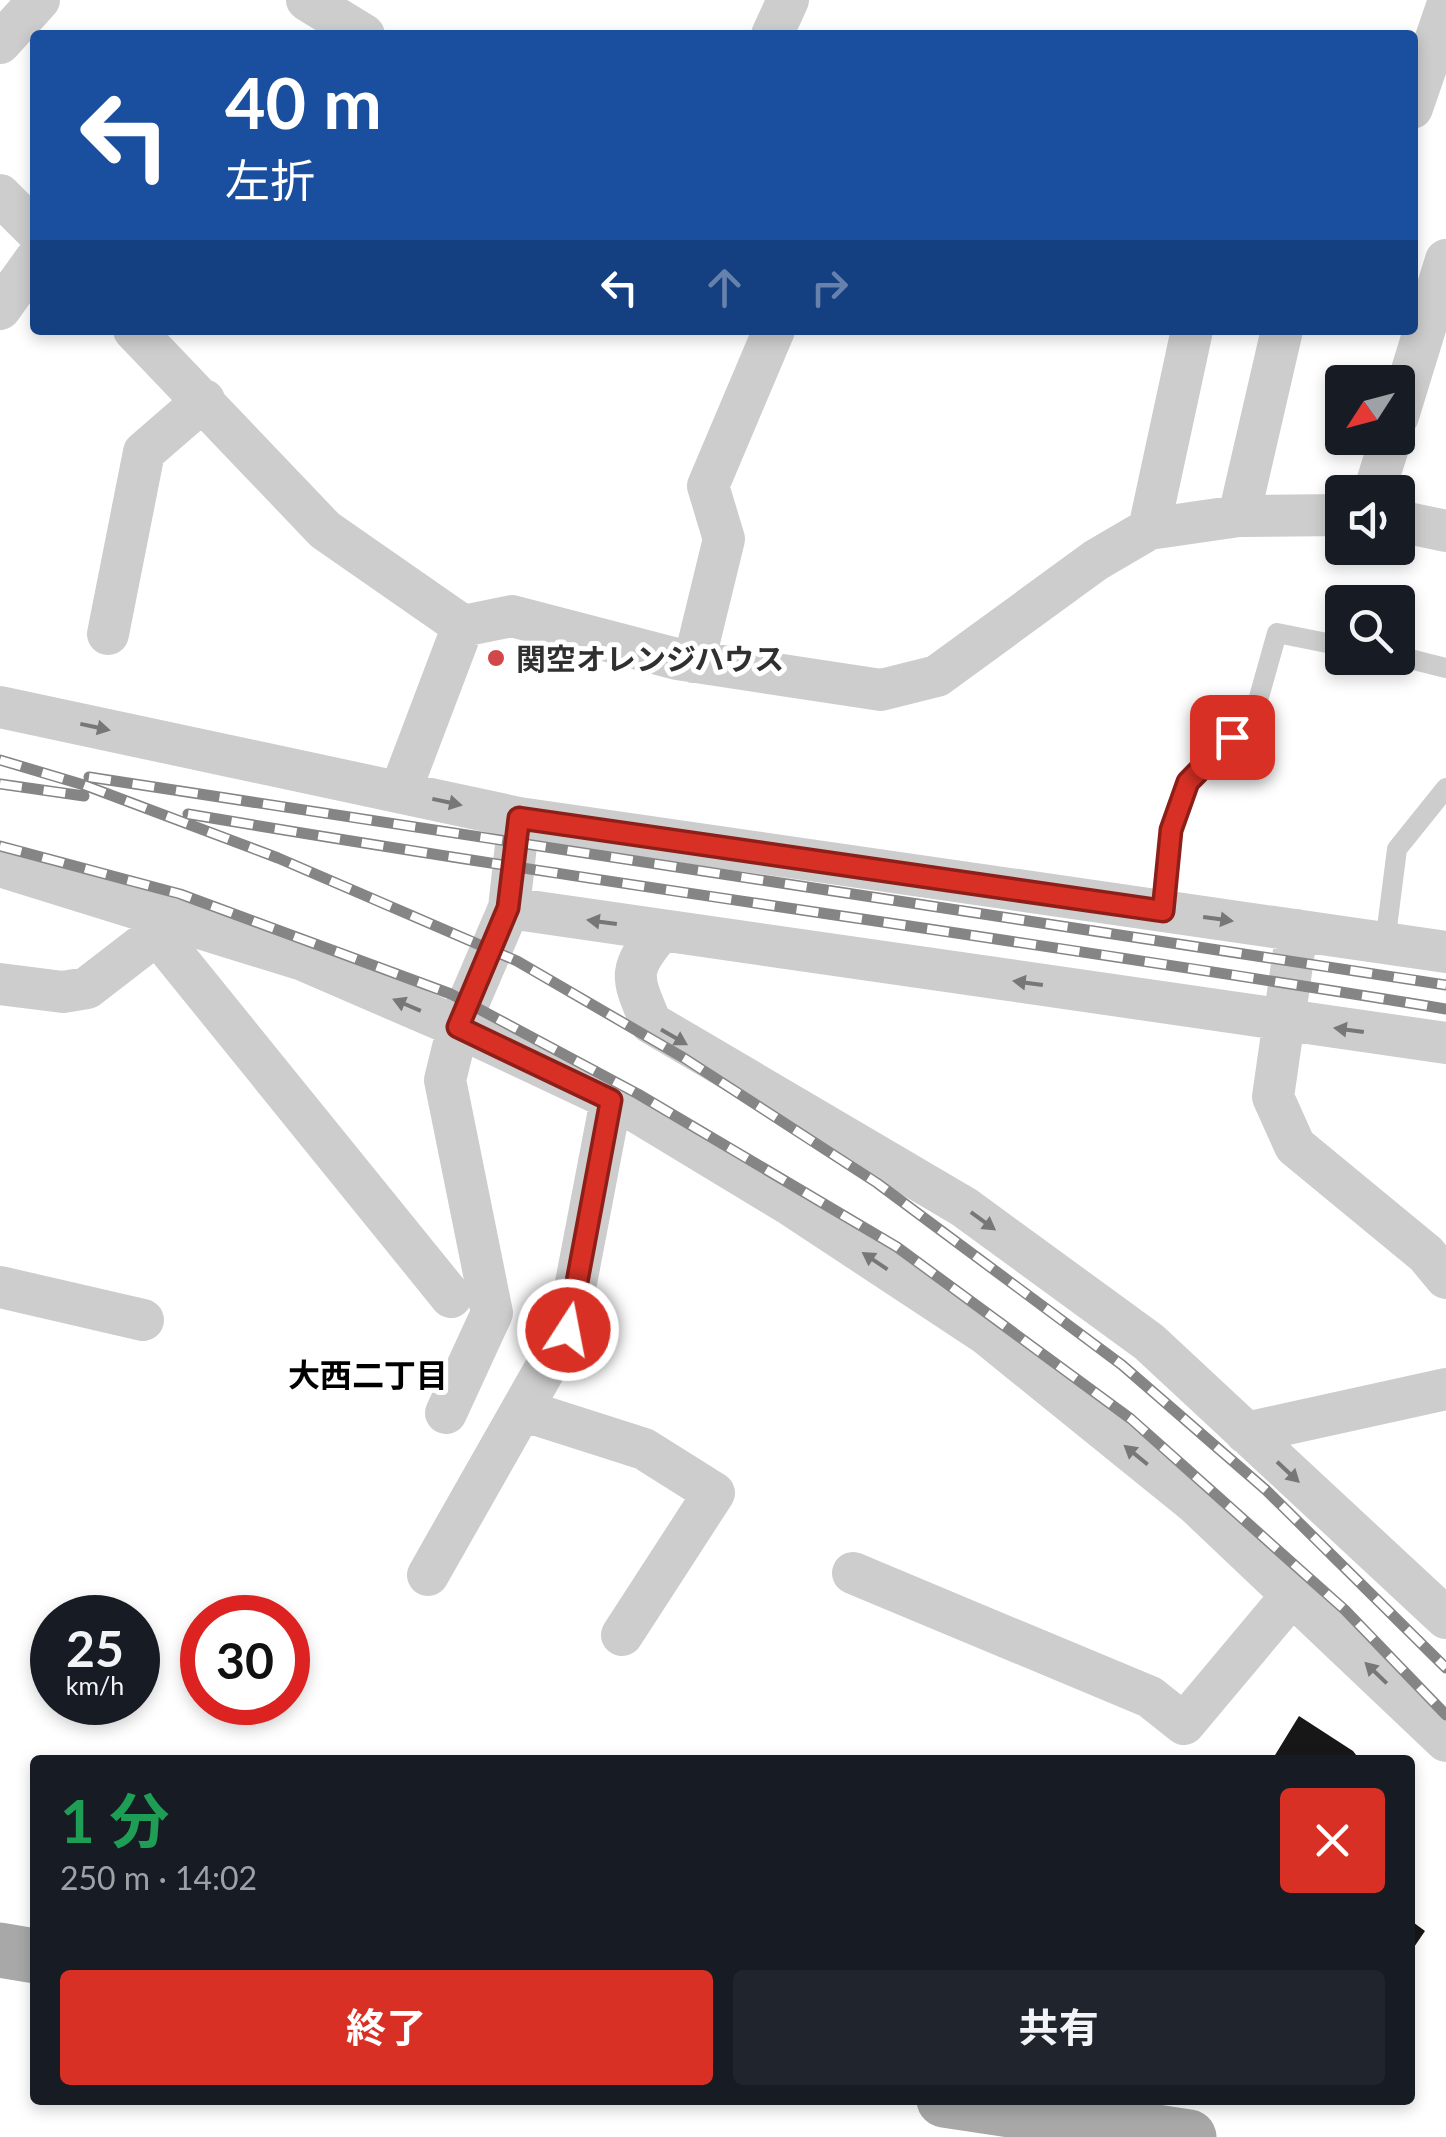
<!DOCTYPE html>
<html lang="ja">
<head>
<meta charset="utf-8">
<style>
	body { margin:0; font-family:Lato,"Noto Sans JP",sans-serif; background:#20242c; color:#f1f3f6; height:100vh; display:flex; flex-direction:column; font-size:38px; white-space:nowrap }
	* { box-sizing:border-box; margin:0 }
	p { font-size:32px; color:#9ea1a6 }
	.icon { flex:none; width:55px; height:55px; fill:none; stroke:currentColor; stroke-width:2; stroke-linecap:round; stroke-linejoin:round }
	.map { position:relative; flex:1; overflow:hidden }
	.panel { position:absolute; left:30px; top:1755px; width:1385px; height:350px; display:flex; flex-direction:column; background:#171b24; border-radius:10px; box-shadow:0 5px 15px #0003 }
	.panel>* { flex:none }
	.top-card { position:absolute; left:30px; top:30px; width:1388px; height:305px; border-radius:10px; box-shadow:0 5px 15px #0003; background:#1a4fa0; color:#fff; overflow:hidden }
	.needle { width:65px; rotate:234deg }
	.tools { position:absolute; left:1325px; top:365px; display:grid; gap:20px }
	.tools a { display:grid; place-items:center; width:90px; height:90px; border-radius:10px; background:#171b24; box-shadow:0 5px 15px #0003; font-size:50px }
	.speed { position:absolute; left:30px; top:1595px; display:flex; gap:20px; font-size:50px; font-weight:700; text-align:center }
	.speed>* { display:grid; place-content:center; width:130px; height:130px; border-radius:50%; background:#171b24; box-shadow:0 5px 15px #0003; line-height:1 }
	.speed small { font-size:25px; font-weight:400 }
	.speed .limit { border:15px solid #d22; background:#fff; color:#111 }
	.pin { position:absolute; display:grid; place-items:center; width:85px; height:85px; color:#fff; margin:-42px; border-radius:20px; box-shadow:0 5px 15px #0006 }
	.me { position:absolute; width:110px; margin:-55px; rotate:11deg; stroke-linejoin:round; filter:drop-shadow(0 0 8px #0008) }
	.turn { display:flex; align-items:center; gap:35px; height:210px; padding:0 30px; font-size:45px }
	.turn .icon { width:130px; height:130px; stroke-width:2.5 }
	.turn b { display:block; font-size:70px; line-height:85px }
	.lanes { display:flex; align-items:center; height:95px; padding:0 30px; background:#0003; justify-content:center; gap:50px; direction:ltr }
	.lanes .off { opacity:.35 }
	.round { display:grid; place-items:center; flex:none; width:105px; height:105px; border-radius:10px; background:#20242c }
	.head { display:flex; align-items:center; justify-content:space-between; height:170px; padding:0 30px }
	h1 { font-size:60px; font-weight:700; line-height:75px; color:#1e9e55 }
	.action { display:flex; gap:20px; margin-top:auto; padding:20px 30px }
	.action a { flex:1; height:115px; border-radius:10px; background:#d93025; color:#fff; font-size:40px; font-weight:700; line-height:115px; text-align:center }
	.action a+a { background:#20242c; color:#f1f3f6 }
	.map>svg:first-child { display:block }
</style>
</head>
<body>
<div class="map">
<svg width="1446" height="2137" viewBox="0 0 1446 2137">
	<rect width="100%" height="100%" fill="#fff"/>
	<path fill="#171717" d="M1299,1716L1353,1751L1360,1760H1272Z
		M1410,1920L1425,1931L1410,1953Z"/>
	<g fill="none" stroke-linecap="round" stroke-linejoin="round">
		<path stroke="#cdcdcd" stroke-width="20" d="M1398,656L1446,668
			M1163,911L1171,829L1188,781L1254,715L1277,633L1342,646
			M1385,943L1397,849L1446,788"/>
		<path stroke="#cdcdcd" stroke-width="42" d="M307,0L364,35
			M772,35L788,0
			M0,43L39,0
			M1412,108L1446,9
			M0,195L35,230
			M0,309L35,260
			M134,330L325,530L463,626L512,616L677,659L881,690L937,676L1096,560L1149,529L1239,516L1342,515
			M1398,416L1446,260
			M1374,492L1391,438
			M1239,516L1282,330
			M1398,521L1446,531
			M1149,529L1192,330
			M108,634L144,452L204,400
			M694,662L724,539L708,486L774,330
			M0,707L519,818L1446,952
			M400,792L463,626
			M0,866L303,960L458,1027L632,1109L789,1204L986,1334L1196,1504L1446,1741
			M509,908L1446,1043
			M662,930C627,970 631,976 651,1023L964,1207L1149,1342L1446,1618
			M1297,930L1273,1097L1295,1146L1426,1254L1446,1278
			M157,934L451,1297
			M0,984L63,992L87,988L157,934V915
			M0,1287L143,1320
			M522,1410L644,1449L714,1493L622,1635
			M446,1413L492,1313L445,1080L458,1027L509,908L519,818
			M1246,1433L1446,1389
			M853,1573L1150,1697L1184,1724L1293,1594
			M428,1575L567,1330L611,1100"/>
		<path stroke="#a8a8a8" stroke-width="55" d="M0,1950L35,1956
			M944,2100L1189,2137"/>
		<defs>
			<path id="rail" d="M0,760L84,785L278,858L517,961L684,1058L877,1183L1122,1365L1266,1490L1446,1668
				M89,777L1446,985
				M0,784L84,796
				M188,814C606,885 1027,940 1446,1009
				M0,846L180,894L451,994L638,1094L897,1247L1131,1419L1345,1610L1446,1715"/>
		</defs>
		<use href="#rail" stroke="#858585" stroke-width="11"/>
		<use href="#rail" stroke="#fff" stroke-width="8" stroke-dasharray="22" stroke-linecap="butt"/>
	</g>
	<defs><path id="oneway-solid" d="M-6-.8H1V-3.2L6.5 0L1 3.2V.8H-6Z" transform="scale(2.5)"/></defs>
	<g fill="#777">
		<use href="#oneway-solid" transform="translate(95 727) rotate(12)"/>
		<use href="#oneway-solid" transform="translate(447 802) rotate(12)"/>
		<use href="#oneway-solid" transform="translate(1218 919) rotate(8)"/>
		<use href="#oneway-solid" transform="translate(602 922) rotate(-172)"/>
		<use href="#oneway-solid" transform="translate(1028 983) rotate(-172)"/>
		<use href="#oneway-solid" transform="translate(407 1005) rotate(-157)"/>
		<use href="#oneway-solid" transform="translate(1349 1030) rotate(-172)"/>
		<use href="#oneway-solid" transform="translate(674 1037) rotate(30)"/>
		<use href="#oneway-solid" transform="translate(983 1221) rotate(36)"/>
		<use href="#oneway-solid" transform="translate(875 1261) rotate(-146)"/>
		<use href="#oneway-solid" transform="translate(1136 1455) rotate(-141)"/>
		<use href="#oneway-solid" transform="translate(1288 1472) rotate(43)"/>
		<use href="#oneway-solid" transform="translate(1376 1673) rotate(-136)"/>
	</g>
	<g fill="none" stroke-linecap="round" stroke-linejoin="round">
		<defs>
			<path id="route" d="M568,1330L611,1100L458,1027L508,908L519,818L1163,911L1171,830L1188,782L1232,737"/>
		</defs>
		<use href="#route" stroke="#8d1f18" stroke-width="25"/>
		<use href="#route" stroke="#d93025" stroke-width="18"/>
	</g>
	<circle fill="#d24749" stroke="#fff" stroke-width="4" cx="496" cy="658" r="10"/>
	<g text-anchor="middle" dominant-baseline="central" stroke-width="10" stroke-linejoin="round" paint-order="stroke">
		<g font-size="30" font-weight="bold" fill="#303030" stroke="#fff" text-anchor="start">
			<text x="516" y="658">関空オレンジハウス</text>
		</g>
		<g font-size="32" font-weight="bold" fill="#000" stroke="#fff">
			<text x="368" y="1374">大西二丁目</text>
		</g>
	</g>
</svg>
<div class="tools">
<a><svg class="needle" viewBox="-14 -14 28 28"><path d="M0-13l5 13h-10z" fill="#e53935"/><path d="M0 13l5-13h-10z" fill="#9ea1a6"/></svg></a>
<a><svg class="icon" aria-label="sound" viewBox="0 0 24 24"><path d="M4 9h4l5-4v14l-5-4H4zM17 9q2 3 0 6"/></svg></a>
<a><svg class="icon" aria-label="search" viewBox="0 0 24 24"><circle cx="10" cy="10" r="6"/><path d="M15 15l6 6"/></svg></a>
</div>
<div class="speed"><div>25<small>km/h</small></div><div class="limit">30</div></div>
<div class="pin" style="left:1232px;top:737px;background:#d93025"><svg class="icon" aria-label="arrive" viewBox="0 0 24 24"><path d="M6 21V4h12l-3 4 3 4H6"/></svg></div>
<svg class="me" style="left:568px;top:1330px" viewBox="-20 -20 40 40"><circle r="17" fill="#d93025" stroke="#fff" stroke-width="3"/><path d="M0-11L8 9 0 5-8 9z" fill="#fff"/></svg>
<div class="top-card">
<div class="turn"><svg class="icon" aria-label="left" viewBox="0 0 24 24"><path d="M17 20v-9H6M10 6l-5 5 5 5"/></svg><div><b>40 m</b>左折</div></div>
<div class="lanes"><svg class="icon" aria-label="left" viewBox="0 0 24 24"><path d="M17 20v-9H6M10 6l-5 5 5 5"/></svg><svg class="icon off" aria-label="ahead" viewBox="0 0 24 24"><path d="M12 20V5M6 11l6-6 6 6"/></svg><svg class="icon off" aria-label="right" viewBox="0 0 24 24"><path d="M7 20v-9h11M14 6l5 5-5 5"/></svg></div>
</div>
<section class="panel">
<div class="head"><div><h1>1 分</h1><p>250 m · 14:02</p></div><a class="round" style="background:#d93025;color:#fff"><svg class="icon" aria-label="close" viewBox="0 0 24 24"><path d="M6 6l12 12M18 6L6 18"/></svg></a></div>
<div class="action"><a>終了</a><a>共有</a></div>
</section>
</div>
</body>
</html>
